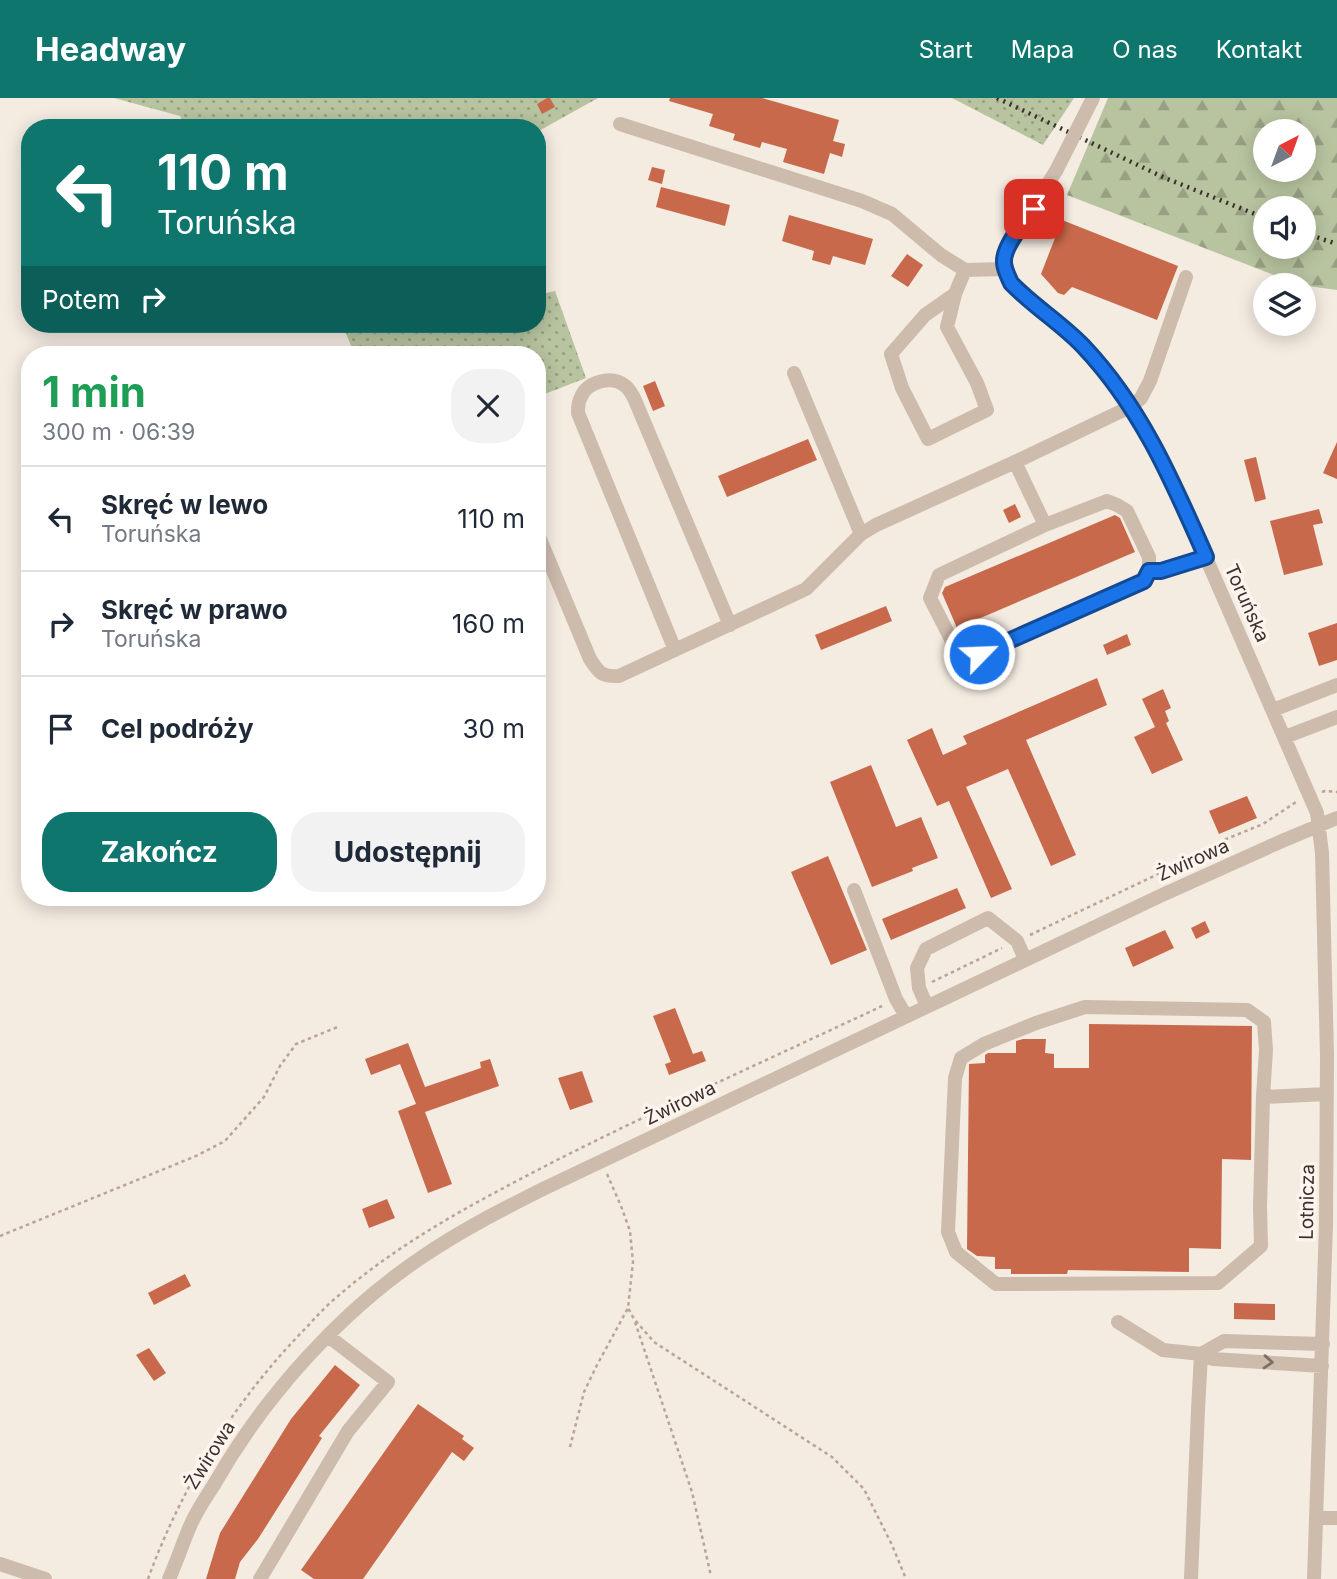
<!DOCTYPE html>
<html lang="pl">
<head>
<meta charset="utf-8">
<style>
	body { margin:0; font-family:Inter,sans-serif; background:#f2f2f3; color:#1f2937; height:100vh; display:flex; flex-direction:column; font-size:26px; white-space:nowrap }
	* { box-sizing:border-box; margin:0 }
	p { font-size:23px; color:#747a83 }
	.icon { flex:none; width:38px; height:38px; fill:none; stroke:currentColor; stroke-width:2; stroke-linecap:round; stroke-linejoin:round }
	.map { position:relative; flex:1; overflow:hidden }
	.panel { position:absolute; left:21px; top:248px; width:525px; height:560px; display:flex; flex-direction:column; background:#fff; border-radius:28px; box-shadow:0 4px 18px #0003 }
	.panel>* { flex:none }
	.hud { position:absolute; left:21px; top:21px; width:525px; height:214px; border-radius:28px; box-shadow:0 4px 18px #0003; background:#0f766e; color:#fff; overflow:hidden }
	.needle { width:46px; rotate:41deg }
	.buttons { position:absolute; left:1253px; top:21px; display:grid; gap:14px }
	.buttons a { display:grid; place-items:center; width:63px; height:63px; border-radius:50%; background:#fff; box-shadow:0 4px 18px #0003; font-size:35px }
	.pin { position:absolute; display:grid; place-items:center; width:60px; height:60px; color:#fff; margin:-30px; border-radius:14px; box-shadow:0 4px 10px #0006 }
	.me { position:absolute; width:77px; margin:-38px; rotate:66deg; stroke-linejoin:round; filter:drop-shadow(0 0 5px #0008) }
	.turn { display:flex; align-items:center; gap:24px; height:147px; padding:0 21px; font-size:32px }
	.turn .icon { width:91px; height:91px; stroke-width:2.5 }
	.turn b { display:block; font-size:49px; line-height:60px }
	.then { display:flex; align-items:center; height:66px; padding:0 21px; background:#0003; gap:14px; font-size:26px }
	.round { display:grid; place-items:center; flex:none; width:74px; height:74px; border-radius:28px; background:#f2f2f3 }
	.overview { display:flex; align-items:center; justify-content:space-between; height:119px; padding:0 21px }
	h1 { font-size:42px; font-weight:700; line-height:52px; color:#1e9e55 }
	.button { display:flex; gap:14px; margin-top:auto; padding:14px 21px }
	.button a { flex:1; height:80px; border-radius:28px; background:#0f766e; color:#fff; font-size:28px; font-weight:700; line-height:80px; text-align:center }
	.button a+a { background:#f2f2f3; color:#1f2937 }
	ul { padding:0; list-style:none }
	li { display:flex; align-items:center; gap:21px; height:105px; padding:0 21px; border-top:2px solid #e0e1e3 }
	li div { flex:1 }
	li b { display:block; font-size:26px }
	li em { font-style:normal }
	header { display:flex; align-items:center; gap:42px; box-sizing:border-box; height:98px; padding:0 35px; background:#0f766e; color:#fff }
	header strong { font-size:33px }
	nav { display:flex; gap:38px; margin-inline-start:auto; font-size:24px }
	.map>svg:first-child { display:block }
</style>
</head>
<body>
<header>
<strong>Headway</strong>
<nav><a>Start</a><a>Mapa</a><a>O nas</a><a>Kontakt</a></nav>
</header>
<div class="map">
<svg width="1337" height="1481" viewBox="0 0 1337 1481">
	<defs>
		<pattern id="grass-dots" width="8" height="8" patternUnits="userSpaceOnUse" patternTransform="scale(1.75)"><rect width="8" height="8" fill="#b8c4a0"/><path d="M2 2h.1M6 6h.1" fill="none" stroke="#97a083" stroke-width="1.8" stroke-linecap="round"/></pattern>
		<pattern id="forest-firs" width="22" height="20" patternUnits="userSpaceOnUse" patternTransform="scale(1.75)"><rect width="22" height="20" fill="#b8c4a0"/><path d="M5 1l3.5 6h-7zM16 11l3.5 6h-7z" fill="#97a083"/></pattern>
	</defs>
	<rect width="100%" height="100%" fill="#f4ebe1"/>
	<path fill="url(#grass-dots)" d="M114,0H598L537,34V30H187L180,18Z
		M952,0H1074L1043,47Z
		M555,193L586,280L537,299V257H355L342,226H537V197Z"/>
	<path fill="url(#forest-firs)" fill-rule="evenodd" d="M1108,0H1337V192L1300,187L1067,97ZM1265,33H1304V72H1265ZM1265,110H1304V149H1265Z"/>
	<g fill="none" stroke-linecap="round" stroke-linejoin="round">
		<path stroke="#7fb0b2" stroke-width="4.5" d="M243,29L246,30"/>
	</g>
	<path fill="#c8694b" d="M547,0H550L555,9L542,16L537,6Z
		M670,0H762L839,22L833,43L845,46L842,59L830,55L824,76L783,64L787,51L762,44L760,50L733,42L735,36L709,28L713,16L669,3Z
		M652,69L665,72L662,86L648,82Z
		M661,89L730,107L725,128L656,109Z
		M789,117L873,141L865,167L833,158L830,167L812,162L814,153L782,143Z
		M1062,122L1178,168L1157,222L1072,189L1064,197L1058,195L1041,176Z
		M907,156L923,167L908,189L891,178Z
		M655,283L665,308L653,313L643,288Z
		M808,341L817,362L727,399L718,378Z
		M1337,344V381L1323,375Z
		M1256,359L1266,401L1255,404L1244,362Z
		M1015,406L1021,419L1009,425L1003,412Z
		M1319,411L1323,425L1313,427L1323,467L1284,477L1270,423Z
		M1115,417L1120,420L1135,454L957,530L942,495L945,489Z
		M886,508L892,523L821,552L815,537Z
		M1337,525V562L1319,568L1308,535Z
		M1127,536L1131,547L1107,557L1103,547Z
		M1097,580L1107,607L1026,642L1076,757L1051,768L1008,671L966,689L1012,791L991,800L949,703L937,708L907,642L932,630L943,657L967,646L963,638Z
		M1163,591L1171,610L1165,613L1169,623L1166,625L1183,662L1152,676L1134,639L1155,629L1142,601Z
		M871,667L896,729L921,719L938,760L912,770L913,773L872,789L830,684Z
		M1247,698L1257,720L1219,736L1209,713Z
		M828,758L867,852L831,867L791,774Z
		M957,790L966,810L891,842L882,821Z
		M1205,823L1210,834L1196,841L1191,830Z
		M1165,832L1174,850L1133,869L1125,850Z
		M675,910L693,956L702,953L706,963L669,977L665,966L671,964L653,918Z
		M1089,926L1252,928L1251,1062L1222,1061L1221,1151L1189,1150V1174L1068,1172L1067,1176H1011V1171H995V1159L977,1158L967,1151L969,966L985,965V957L988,955H1016V943L1023,941H1046L1045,955L1054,956V970H1089Z
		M408,945L425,989L481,970L480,964L490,961L499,988L425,1014L452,1086L428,1095L398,1013L416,1006L400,966L371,977L365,961Z
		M582,973L593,1004L570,1012L558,980Z
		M387,1101L395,1120L369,1130L362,1111Z
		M185,1176L191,1188L154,1207L148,1195Z
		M1234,1205L1275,1206V1222L1234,1221Z
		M149,1250L166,1275L154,1283L136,1257Z
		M335,1267L360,1287L319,1338L322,1340L258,1441L240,1464L235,1481H206L220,1435L291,1321Z
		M418,1306L464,1338L462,1341L474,1350L464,1363L452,1354L363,1481H314L301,1472Z"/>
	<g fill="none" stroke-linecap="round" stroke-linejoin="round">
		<path stroke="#b9a596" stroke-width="2.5" stroke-dasharray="3.5 3.5" stroke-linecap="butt" d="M1322,694L1325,693L1337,694
			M1030,837L1150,780L1214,746L1263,726L1296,704
			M932,884L1002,850
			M607,1076L621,1108L630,1133L633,1164L628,1210L634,1221L654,1244L832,1359L864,1391L892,1447L906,1481
			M0,1138L196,1058L225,1043L264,999L280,968L296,946L340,928
			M635,1224L692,1394L711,1478
			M570,1349L584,1294L597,1267L628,1210
			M148,1481C181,1390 233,1306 300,1236C310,1226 319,1215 330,1205C398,1144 476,1104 557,1062C664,1008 774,959 882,908"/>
		<path stroke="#cdbbac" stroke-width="14" d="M620,26L862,103L892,116L941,157L965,172L1005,171
			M1056,73L1006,152C1002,164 1005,177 1013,187C1021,197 1033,203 1043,211C1056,222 1070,234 1083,247C1119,285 1145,331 1170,377L1317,715L1322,755L1327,958L1326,1127L1314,1481
			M955,196L925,217L891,256L902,290L928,341L987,312L977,285L947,229L955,196L965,172
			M794,275L861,436
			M1015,364L1045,427L1107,403L1117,407L1127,413L1149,459V473L1144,483L979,557L954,547L930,500L939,477L1045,427
			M537,434L590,561C599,575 602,579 619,578L806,491L861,436L876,427L1015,364L1132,308L1141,300L1150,283L1186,179
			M1149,473H1161L1206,459
			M675,552L578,315C578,310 578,304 581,299C587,284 611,277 624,287C629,290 631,295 634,300L730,527
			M1273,612L1337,587
			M1285,639L1337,619
			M854,792L896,901L906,918
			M927,908L919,890L917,870L926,851L988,820L1017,843L1025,861
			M1263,999L1266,952L1264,924L1247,912L1085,909L1036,925L984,946L961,960L955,980L948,1134L956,1154L996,1186L1218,1185L1261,1148L1260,1109L1263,999L1327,996
			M1118,1224L1163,1252L1201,1256L1213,1261L1322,1268
			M1317,1420H1337
			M0,1466L45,1481
			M169,1481C177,1463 183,1444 191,1426C197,1412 207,1398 215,1385C264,1299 340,1214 422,1159C462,1132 501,1112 543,1091L1160,798L1282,743L1337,720
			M260,1481L348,1333L388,1284L328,1238
			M1191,1481L1198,1312L1201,1256L1224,1243L1323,1246"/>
		<path stroke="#3b302b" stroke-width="4.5" stroke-dasharray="2 5" stroke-linecap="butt" d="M997,0L1165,80L1265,120
			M1304,135L1337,146"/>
		<path stroke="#cdbbac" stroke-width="14" d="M1056,73L1093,0"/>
	</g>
	<defs><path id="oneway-chevron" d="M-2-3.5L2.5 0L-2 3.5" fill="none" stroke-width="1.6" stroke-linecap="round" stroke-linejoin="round" transform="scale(1.75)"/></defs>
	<use stroke="#7d6f65" href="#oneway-chevron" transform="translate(1268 1264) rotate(4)"/>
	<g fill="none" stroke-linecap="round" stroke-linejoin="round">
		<defs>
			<path id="route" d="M979,556L1144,483L1149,473H1161L1206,459C1173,384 1141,309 1083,248C1061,225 1033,208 1011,185C1008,178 1004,171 1004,164C1003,148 1025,123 1034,111"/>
		</defs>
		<use href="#route" stroke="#114b97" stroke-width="18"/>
		<use href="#route" stroke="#1a73e8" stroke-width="12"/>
	</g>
	<g text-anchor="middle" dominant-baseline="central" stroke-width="7" stroke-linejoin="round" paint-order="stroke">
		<g font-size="19" fill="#3b302b" stroke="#fbf5ee">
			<text transform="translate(1247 505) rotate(66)">Toruńska</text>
			<text transform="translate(1193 762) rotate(-24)">Żwirowa</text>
			<text transform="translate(680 1005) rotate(-26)">Żwirowa</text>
			<text transform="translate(1307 1104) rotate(-89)">Lotnicza</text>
			<text transform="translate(210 1357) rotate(-58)">Żwirowa</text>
		</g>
	</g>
</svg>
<div class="buttons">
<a><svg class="needle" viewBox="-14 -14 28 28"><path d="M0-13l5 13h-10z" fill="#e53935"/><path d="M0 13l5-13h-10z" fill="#747a83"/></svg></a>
<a><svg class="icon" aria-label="sound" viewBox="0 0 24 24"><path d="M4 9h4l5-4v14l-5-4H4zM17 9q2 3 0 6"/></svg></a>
<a><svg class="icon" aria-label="layers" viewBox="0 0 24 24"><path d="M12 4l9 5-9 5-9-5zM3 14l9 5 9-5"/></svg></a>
</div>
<div class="pin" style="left:1034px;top:111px;background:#d93025"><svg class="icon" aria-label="arrive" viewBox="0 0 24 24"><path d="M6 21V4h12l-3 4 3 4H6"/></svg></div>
<svg class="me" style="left:979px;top:556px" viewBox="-20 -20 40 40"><circle r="17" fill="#1a73e8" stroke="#fff" stroke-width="3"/><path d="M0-11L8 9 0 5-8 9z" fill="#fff"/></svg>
<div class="hud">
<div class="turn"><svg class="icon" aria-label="left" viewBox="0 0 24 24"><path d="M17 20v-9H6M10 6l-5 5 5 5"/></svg><div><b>110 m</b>Toruńska</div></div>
<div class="then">Potem<svg class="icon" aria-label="right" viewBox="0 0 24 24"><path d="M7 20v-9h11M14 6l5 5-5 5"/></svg></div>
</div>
<section class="panel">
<div class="overview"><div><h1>1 min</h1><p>300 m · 06:39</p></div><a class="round"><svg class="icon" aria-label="close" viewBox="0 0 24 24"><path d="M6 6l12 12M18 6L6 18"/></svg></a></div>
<ul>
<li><svg class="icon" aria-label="left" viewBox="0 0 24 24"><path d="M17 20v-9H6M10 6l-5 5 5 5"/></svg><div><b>Skręć w lewo</b><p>Toruńska</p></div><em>110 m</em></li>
<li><svg class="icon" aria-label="right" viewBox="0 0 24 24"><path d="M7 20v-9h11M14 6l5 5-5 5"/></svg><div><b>Skręć w prawo</b><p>Toruńska</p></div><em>160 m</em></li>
<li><svg class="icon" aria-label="arrive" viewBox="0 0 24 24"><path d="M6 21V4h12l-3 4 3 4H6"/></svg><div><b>Cel podróży</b></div><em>30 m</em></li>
</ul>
<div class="button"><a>Zakończ</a><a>Udostępnij</a></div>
</section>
</div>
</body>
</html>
